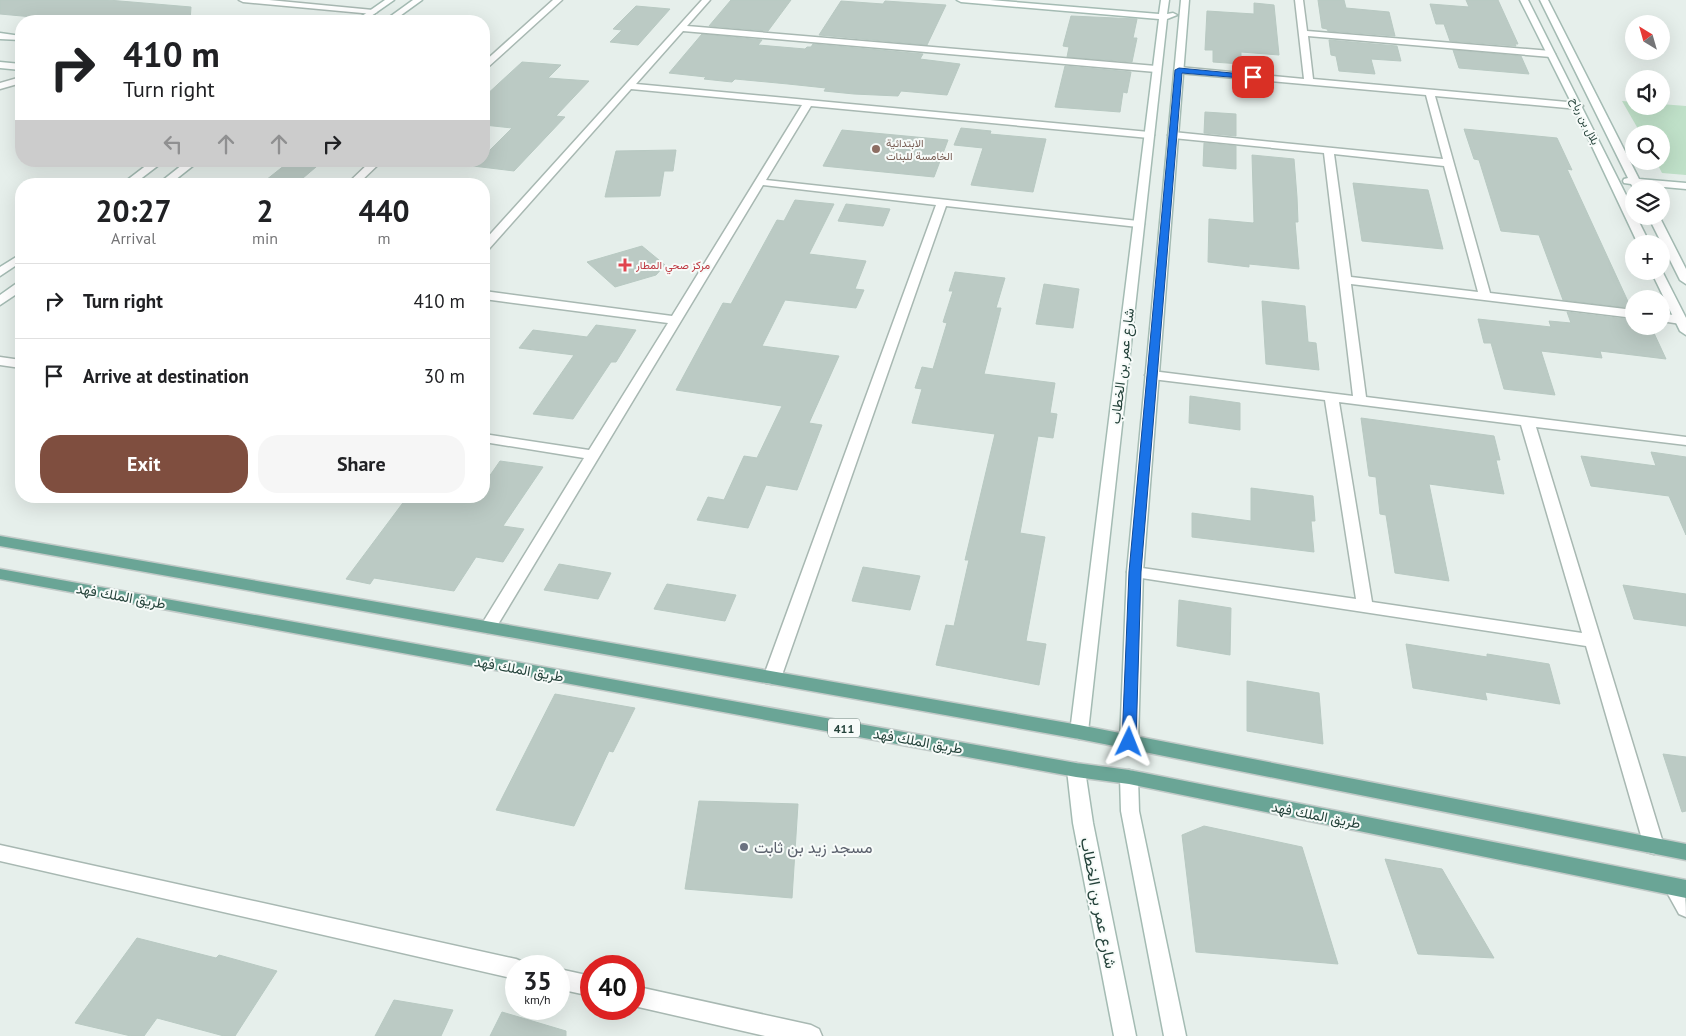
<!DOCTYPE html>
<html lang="en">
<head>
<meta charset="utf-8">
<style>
	body { margin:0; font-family:"PT Sans",Vazirmatn,sans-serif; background:#f6f6f6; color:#202124; height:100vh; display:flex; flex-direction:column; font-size:19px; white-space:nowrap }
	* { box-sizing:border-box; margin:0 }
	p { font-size:16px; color:#757577 }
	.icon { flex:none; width:28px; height:28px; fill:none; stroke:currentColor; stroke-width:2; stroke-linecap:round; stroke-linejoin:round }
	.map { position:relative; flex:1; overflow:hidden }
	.drawer { position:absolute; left:15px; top:178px; width:475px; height:325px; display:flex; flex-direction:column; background:#fff; border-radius:20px; box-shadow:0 5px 20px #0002 }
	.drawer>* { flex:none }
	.top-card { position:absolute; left:15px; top:15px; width:475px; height:152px; border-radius:20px; box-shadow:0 5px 20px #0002; background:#fff; color:#202124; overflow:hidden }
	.needle { width:32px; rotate:323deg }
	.controls { position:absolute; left:1625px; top:15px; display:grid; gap:10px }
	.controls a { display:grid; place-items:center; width:45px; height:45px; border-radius:50%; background:#fff; box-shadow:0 5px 20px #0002; font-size:25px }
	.speed { position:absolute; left:505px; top:955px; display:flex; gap:10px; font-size:25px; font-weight:700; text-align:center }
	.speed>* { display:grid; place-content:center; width:65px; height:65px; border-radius:50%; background:#fff; box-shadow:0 5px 20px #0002; line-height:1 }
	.speed small { font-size:12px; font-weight:400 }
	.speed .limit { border:8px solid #d22; background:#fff; color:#111 }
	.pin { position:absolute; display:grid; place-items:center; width:42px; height:42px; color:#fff; margin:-21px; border-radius:10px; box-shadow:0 2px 8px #0006 }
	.me { position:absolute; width:55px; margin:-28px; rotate:2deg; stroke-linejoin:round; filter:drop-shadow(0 0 4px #0008) }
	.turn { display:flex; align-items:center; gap:18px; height:105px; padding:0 25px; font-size:22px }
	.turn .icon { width:65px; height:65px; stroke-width:2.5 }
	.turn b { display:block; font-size:35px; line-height:42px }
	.lanes { display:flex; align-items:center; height:48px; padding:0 25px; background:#0003; justify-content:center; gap:25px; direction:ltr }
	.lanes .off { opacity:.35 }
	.eta { display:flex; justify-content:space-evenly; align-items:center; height:85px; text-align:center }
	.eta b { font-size:30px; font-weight:700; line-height:35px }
	.button { display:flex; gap:10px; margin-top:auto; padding:10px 25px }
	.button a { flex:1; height:58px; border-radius:20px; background:#7f4e3f; color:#fff; font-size:20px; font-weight:700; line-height:58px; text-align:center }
	.button a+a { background:#f6f6f6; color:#202124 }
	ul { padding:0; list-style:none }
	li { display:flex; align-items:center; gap:15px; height:75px; padding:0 25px; border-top:1px solid #e0e0e0 }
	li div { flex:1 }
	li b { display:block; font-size:19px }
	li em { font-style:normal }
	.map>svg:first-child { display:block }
</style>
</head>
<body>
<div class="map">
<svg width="1686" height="1036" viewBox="0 0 1686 1036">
	<rect width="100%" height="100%" fill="#e6efeb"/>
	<path fill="#bfe0c8" d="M1622,101L1634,102V106H1661V104L1686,106V175L1662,173L1656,161H1661V134H1641Z"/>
	<path fill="#bbcac4" stroke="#b8c9c2" d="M0,0H108L191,7L190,21H77L0,14Z
		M731,0H791L768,31L709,26Z
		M1318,0H1344L1346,8L1389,12L1395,36L1328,31L1327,29L1322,28Z
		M1466,0H1498L1518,44H1515L1516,46L1450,41L1444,24H1436L1430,4L1469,7Z
		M841,1L883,4L885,1L946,5L927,45L819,35Z
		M1254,3L1274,5L1279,55L1241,52V64L1213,62V50H1205L1207,11L1254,14Z
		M636,6L670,9L638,45L610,42L622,30L613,29Z
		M1071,16L1137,19L1133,38H1137L1132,62L1067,57L1069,47L1063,46Z
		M702,34L762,40L758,45L805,49L807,47H811L813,44L923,54L920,59L960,64L947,95L901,91L898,96L854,94L824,91L826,88L788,84L735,79L732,82L704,79L706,77L669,73Z
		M1329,40L1397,46L1401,61L1371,59L1375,74L1339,71L1336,56L1331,55Z
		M1453,50L1521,56L1529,74L1459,68Z
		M522,62L561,65L548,78L589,81L556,116L565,117L514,171L473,166L478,161H484V156L512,128L484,125V97Z
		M1065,66L1131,72L1127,93L1123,92L1120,112L1055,107Z
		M1205,112L1236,114V136L1204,133Z
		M961,128L991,131L990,134L1046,139L1033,192L971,185L983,148L954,145Z
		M1464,129L1557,138L1572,170L1567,169L1631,308L1563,300L1539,235L1501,231L1479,160L1474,159Z
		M842,130L948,140L934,177L823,166Z
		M1204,143L1236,146V169L1203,166Z
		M676,150L673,171H664L660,196L605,197L616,151Z
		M1252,155L1294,159L1297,197L1298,222H1295L1299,269L1249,264V267L1208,262L1209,219L1253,223L1254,222Z
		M290,161H323L296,184H261Z
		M1353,183L1428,190L1443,249L1362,241Z
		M795,200L834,204L809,254L866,261L855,289L864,290L856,308L785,300L762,346L839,356L809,423L822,425L797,490L766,485L748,528L697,520L708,497L724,500L744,456L757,458L782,406L676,390L723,303L731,304L777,220L784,221Z
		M846,204L890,209L883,226L838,221Z
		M642,246L665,265L656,275L615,287L587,262Z
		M955,272L1005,278L996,308H1001L984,374L1055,383L1050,413L1057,414L1053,438L1038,436L1020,533L1045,537L1026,641L1046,644L1039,685L936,665L946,625L954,626L969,560H965L995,434L912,423L922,389L915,388L922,367L933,369L947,323L943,322L953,291H949Z
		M1044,284L1079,289L1073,328L1036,324Z
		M1262,301L1305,306L1308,342L1316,343L1319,370L1266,364Z
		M1567,312L1634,320V326H1640L1641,330L1653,331L1666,359L1600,351L1602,358L1541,351L1555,395L1504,389L1491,343H1484L1478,319L1551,327L1549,321L1571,323Z
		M596,325L636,330L616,362H611L573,419L533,414L574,355L519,348L533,330L587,337Z
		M1190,396L1240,403V430L1189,423Z
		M1361,418L1494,436L1500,460H1496L1504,494L1429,484L1449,581L1395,573L1386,515L1380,514L1376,477L1369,476Z
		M1651,452L1686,457V535L1669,496L1591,486L1581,456L1656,466Z
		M500,461L543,467L503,526L524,529L503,562L476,557L454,591L374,578L370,584L346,579L408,496H484V484Z
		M1251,488L1313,496L1315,521H1311L1314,552L1192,537V513L1251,521Z
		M559,564L611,573L598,599L544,590Z
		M863,567L920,576L910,610L852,601Z
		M667,584L736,595L725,621L654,609Z
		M1623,585L1686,594V626L1634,619Z
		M1179,600L1231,608L1230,655L1177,646Z
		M1406,644L1487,657V654L1549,664L1560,704L1485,692L1487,700L1413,688Z
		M1247,681L1319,693L1323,744L1247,731Z
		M555,694L635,708L613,752L609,751L574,826L496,810Z
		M1663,754L1686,757V811L1682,812Z
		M699,801L798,804L792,898L685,889Z
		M1204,826L1302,847L1338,964L1196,952L1182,835Z
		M1385,859L1442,869L1494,958L1418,954Z
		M137,938L216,958L219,955L277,971L235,1036H224L157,1018L144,1036H131L75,1023Z
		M394,1000L453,1010L441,1036H375Z
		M502,1012L566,1031V1036H490Z"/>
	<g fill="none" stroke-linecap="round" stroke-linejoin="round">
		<defs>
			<path id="street" d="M239,0H269L373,10L377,12L373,14L243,2Z
				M553,0H562L487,68L484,69V62Z
				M702,0H710L687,26L1156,66L1160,69L1156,72L683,31L636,84L1149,132L1154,135L1149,138L811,106L766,180L1138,221L1144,224L1138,227L946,206L781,678L778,683L772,684L766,683L763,678L936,205L763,185L494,631L488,633L482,631L480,627L584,458L484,442V434L589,450L668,323L484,299V291L672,316L802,105L631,89L488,250L484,251V241Z
				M1295,0H1303L1307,31L1551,51L1555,54L1551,57L1308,36L1313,79L1578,103L1583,106L1578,109L1435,96L1490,293L1634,310V318L1351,284L1366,397L1686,437V445L1536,427L1664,846L1661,852L1654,854L1647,852L1644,846L1586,646L1135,577L1129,576L1127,572L1129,568L1135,567L1356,599L1325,400L1152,379L1145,375L1152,371L1353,396L1324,153L1173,138L1168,135L1173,132L1443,159L1426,95L1179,73L1175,70L1179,67L1304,79ZM1334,154L1444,166L1478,292L1351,277ZM1339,402L1521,425L1582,633L1372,602Z
				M21,77V83L0,89V83Z
				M371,161H382L358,184H347Z
				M1661,313L1685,317L1686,322L1681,324L1661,321Z
				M0,357L21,360V368L0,365Z
				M0,845L516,959L523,962L525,966H516V979L0,861Z
				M1674,878C1686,884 1686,902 1686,917L1679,914L1664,887L1667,881Z
				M559,969L591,976V996L559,989Z
				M634,986L811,1025L819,1029L822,1036H765L634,1006Z"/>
			<path id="secondary" d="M385,0H394L364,21H355Z
				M413,0H422L393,21H384Z
				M957,0H990L1159,14L1161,0H1169L1167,14L1173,13L1177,15L1167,19L1088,732L1085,737L1079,739L1073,737L1070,732L1159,19L961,2Z
				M1181,0H1189L1143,572L1138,742L1135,747L1129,749L1123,747L1120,742L1127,572Z
				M1520,0H1528L1634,211V216H1636L1650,244H1638L1573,106Z
				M1540,0H1548L1639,179L1686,183V189L1642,185L1644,189H1634L1631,184L1624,183L1623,181L1624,179L1628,178Z
				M0,33L21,36V40L0,39Z
				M0,62L21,64V70L0,68Z
				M152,161H164L134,184H122Z
				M187,161H199L170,184H158Z
				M1648,216H1659L1686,269V284L1680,280Z
				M21,254V262L0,276V267Z
				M1661,269L1686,318V335L1680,331L1651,271H1661Z
				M17,283H21V291L0,305V295Z
				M1076,763L1083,765L1085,770L1093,823L1136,1036H1114L1073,823L1067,770L1069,765Z
				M1129,770L1136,772L1138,777L1139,811L1186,1036H1164L1121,811L1120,777L1122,772Z"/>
			<path id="primary" d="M0,536L1079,725L1686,844V860L1079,739L0,546Z
				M0,569L1076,763L1129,770L1686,880V898L1129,784L1076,777L0,579Z"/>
		</defs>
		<use href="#street" stroke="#a8b8b2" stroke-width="3"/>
		<use href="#secondary" stroke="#a4bbb3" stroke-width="3"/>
		<use href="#primary" stroke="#c2cac8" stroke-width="3"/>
		<use href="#street" fill="#fff" fill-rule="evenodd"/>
		<use href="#secondary" fill="#fff" fill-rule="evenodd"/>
		<use href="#primary" fill="#6aa596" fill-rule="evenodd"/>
	</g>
	<path fill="#1a73e8" stroke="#114b97" d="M1179,68L1253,75L1256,77L1253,79L1182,73L1141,572L1136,742L1134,746L1129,747L1124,746L1122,742L1129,572L1175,70Z"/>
	<circle fill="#8d6e63" stroke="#f7fbf9" stroke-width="2" cx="876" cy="149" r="5"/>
	<path fill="#e0444e" stroke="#f7fbf9" stroke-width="2" d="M622.5 257.5h5v5h5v5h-5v5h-5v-5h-5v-5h5z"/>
	<circle fill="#6b7280" stroke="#f7fbf9" stroke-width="2" cx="744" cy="847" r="5"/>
	<g text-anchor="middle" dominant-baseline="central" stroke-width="4" stroke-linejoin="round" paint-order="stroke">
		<g font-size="11" fill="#24423a" stroke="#f7fbf9">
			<text transform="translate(1585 121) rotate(64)">بلال بن رباح</text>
		</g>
		<g font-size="11" fill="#785e54" stroke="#f7fbf9" text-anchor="start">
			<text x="886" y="143">الابتدائية<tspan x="886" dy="13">الخامسة للبنات</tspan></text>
		</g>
		<g font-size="11" fill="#be3a42" stroke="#f7fbf9" text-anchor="start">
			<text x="636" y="265">مركز صحي المطار</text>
		</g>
		<rect fill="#f7fbf9" stroke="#637a73" stroke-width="1" x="828" y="718.5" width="32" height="19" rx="4"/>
		<g font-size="12" font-weight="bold" fill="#24423a">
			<text x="844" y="728">411</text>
		</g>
		<g font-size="14" fill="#24423a" stroke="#f7fbf9">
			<text transform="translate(1122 366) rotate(-83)">شارع عمر بن الخطاب</text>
			<text transform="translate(121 596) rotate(10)">طريق الملك فهد</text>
			<text transform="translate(519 669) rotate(10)">طريق الملك فهد</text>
			<text transform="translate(918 741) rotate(10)">طريق الملك فهد</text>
			<text transform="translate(1316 815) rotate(11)">طريق الملك فهد</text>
		</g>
		<g font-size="16" fill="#5b616d" stroke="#f7fbf9" text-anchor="start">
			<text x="754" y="847">مسجد زيد بن ثابت</text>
		</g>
		<g font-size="16" fill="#24423a" stroke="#f7fbf9">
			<text transform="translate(1099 903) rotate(79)">شارع عمر بن الخطاب</text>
		</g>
	</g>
</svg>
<div class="controls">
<a><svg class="needle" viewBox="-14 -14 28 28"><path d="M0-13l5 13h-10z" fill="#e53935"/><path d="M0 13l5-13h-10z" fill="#757577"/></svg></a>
<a><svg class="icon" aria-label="sound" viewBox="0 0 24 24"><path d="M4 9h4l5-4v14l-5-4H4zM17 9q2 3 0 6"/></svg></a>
<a><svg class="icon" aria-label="search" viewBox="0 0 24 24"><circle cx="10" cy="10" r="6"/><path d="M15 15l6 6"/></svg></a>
<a><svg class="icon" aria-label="layers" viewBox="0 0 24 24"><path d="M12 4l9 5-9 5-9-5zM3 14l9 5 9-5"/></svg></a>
<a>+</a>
<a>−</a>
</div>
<div class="speed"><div>35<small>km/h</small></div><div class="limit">40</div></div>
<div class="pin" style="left:1253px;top:77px;background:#d93025"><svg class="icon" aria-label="arrive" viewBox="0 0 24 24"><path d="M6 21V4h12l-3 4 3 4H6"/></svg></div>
<svg class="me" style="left:1129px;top:742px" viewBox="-20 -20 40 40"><path d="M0-17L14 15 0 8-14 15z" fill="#1a73e8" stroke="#fff" stroke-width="4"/></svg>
<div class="top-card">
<div class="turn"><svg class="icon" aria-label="right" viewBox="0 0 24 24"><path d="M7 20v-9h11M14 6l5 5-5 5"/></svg><div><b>410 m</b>Turn right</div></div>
<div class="lanes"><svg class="icon off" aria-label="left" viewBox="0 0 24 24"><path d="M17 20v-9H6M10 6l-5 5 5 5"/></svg><svg class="icon off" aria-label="ahead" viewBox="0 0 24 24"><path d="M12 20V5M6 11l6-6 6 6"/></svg><svg class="icon off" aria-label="ahead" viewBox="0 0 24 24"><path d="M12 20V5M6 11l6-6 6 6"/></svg><svg class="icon" aria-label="right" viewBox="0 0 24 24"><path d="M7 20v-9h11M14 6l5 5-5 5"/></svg></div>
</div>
<section class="drawer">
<div class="eta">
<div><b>20:27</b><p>Arrival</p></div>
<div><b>2</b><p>min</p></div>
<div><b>440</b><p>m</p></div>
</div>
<ul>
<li><svg class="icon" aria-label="right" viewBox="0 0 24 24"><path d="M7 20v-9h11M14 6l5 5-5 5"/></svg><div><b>Turn right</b></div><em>410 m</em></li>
<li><svg class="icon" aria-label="arrive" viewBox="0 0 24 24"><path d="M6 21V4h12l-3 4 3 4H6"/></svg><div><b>Arrive at destination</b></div><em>30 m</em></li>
</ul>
<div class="button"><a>Exit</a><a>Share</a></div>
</section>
</div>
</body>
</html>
